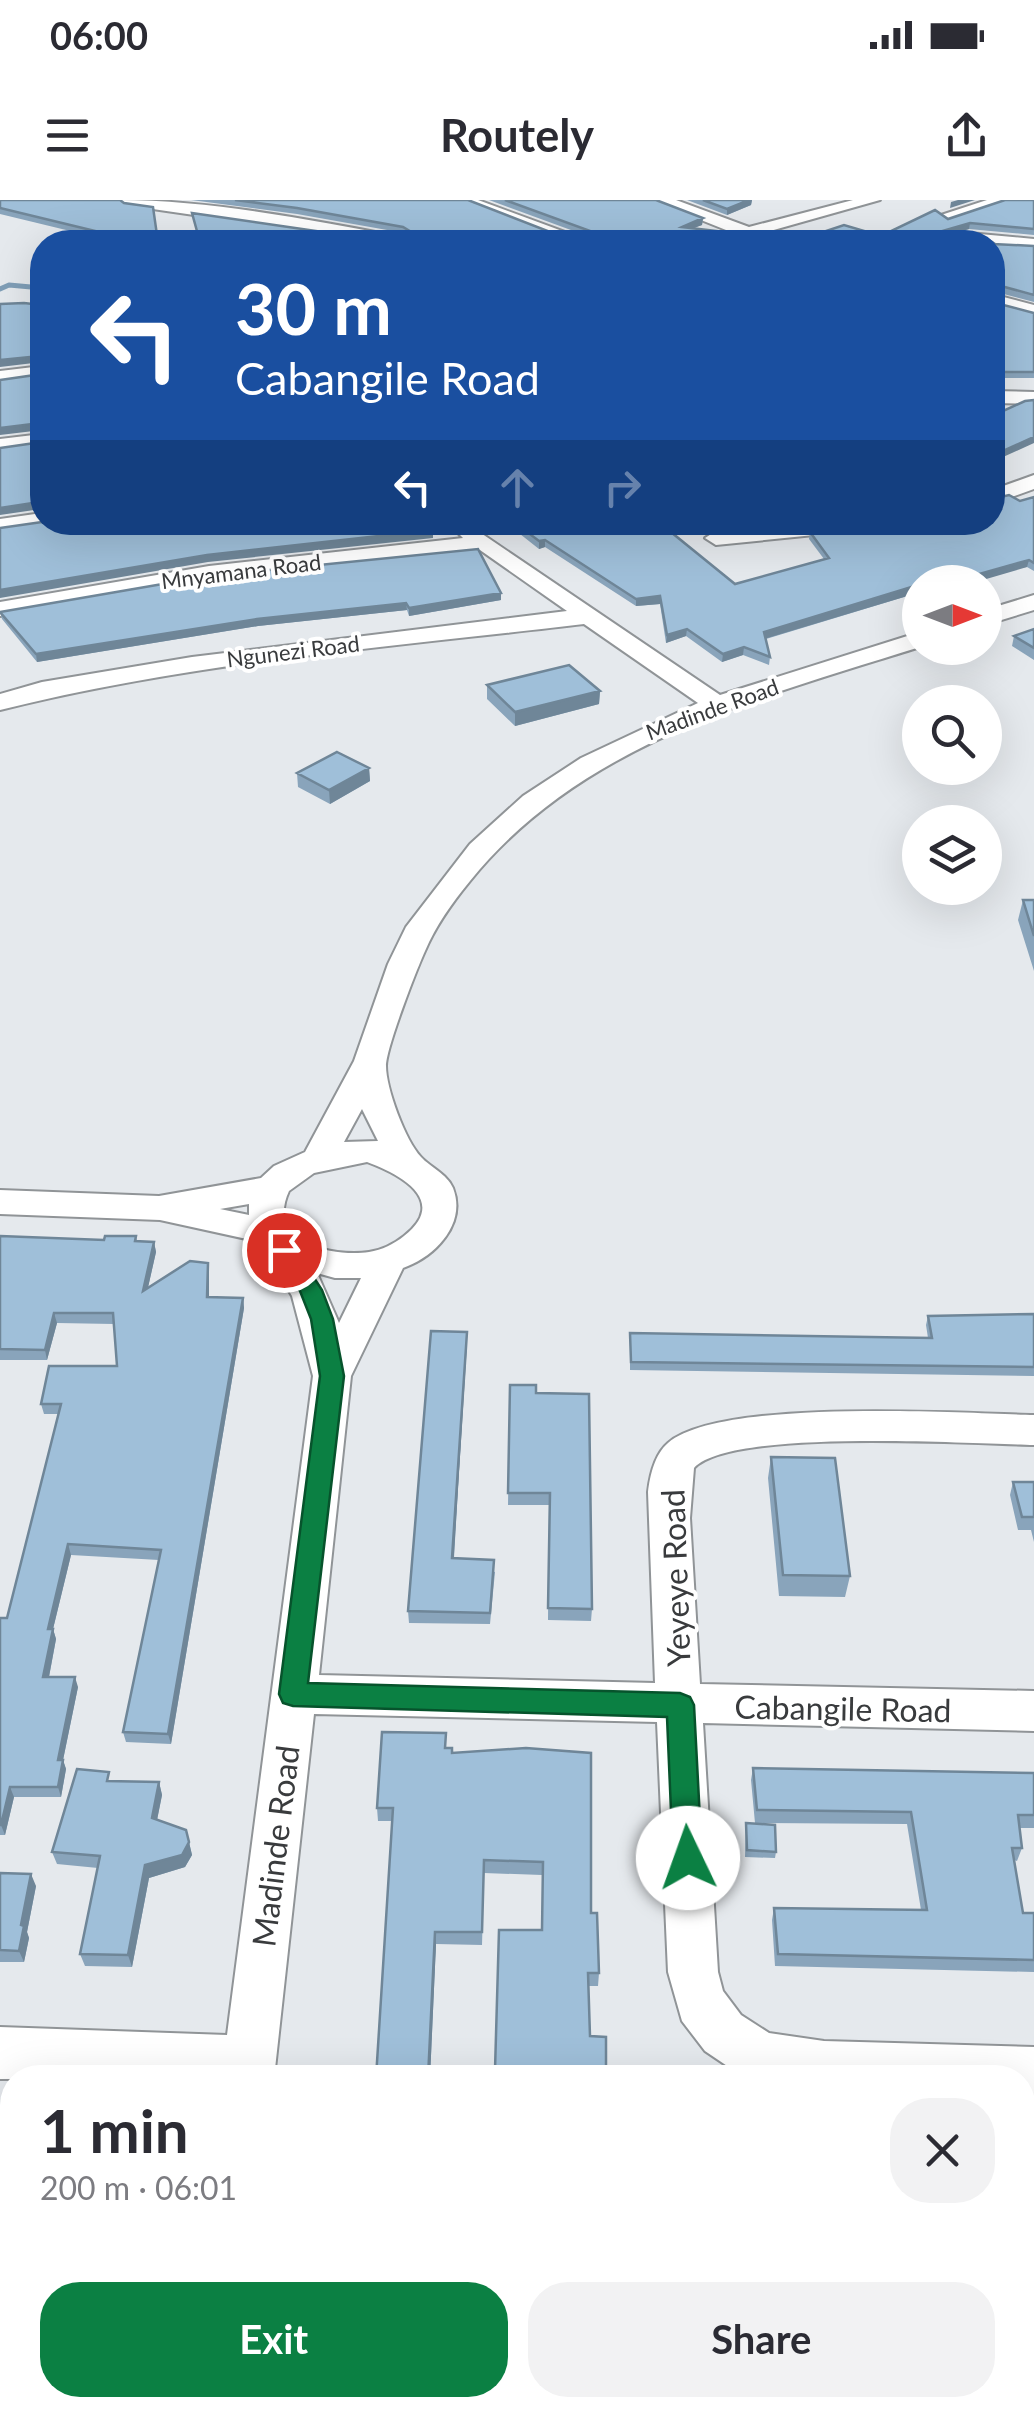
<!DOCTYPE html>
<html lang="en">
<head>
<meta charset="utf-8">
<style>
	body { margin:0; font-family:Lato,sans-serif; background:#f2f2f3; color:#2b2b33; height:100vh; display:flex; flex-direction:column; font-size:38px; white-space:nowrap }
	* { box-sizing:border-box; margin:0 }
	p { font-size:32px; color:#7c7c81 }
	.icon { flex:none; width:55px; height:55px; fill:none; stroke:currentColor; stroke-width:2; stroke-linecap:round; stroke-linejoin:round }
	.map { position:relative; flex:1; overflow:hidden }
	.sheet { position:absolute; left:0px; top:1865px; width:1035px; height:352px; display:flex; flex-direction:column; background:#fff; border-radius:40px 40px 0 0; box-shadow:0 10px 40px #0002 }
	.sheet>* { flex:none }
	.hud { position:absolute; left:30px; top:30px; width:975px; height:305px; border-radius:40px; box-shadow:0 10px 40px #0002; background:#1a4fa0; color:#fff; overflow:hidden }
	.needle { width:65px; rotate:90deg }
	.fabs { position:absolute; left:902px; top:365px; display:grid; gap:20px }
	.fabs a { display:grid; place-items:center; width:100px; height:100px; border-radius:50%; background:#fff; box-shadow:0 10px 40px #0002; font-size:50px }
	.pin { position:absolute; display:grid; place-items:center; width:85px; height:85px; color:#fff; margin:-42px; border:5px solid #fff; border-radius:50%; box-shadow:0 2px 10px #0007 }
	.me { position:absolute; width:110px; margin:-55px; rotate:357deg; stroke-linejoin:round; filter:drop-shadow(0 0 8px #0008) }
	.turn { display:flex; align-items:center; gap:35px; height:210px; padding:0 40px; font-size:45px }
	.turn .icon { width:130px; height:130px; stroke-width:2.5 }
	.turn b { display:block; font-size:70px; line-height:85px }
	.lanes { display:flex; align-items:center; height:95px; padding:0 40px; background:#0003; justify-content:center; gap:50px; direction:ltr }
	.lanes .off { opacity:.35 }
	.round { display:grid; place-items:center; flex:none; width:105px; height:105px; border-radius:40px; background:#f2f2f3 }
	.headline { display:flex; align-items:center; justify-content:space-between; height:170px; padding:0 40px }
	h1 { font-size:60px; font-weight:700; line-height:75px }
	.button { display:flex; gap:20px; margin-top:auto; padding:20px 40px }
	.button a { flex:1; height:115px; border-radius:40px; background:#0b8043; color:#fff; font-size:40px; font-weight:700; line-height:115px; text-align:center }
	.button a+a { background:#f2f2f3; color:#2b2b33 }
	.status { display:flex; justify-content:space-between; align-items:center; height:70px; padding:0 50px; background:#fff; direction:ltr }
	.status svg { height:28px; fill:currentColor }
	header { display:flex; justify-content:space-between; align-items:center; height:130px; padding:0 40px; background:#fff; font-size:45px; font-weight:700 }
	.map>svg:first-child { display:block }
</style>
</head>
<body>
<div class="status"><b>06:00</b><svg viewBox="0 0 49 12"><path d="M0 12V9h3v3zM5 12V6h3v6zM10 12V3h3v9zM15 12V0h3v12zM26 1h20v11H26zM47 4h2v5h-2z"/></svg></div>
<header><svg class="icon" aria-label="menu" viewBox="0 0 24 24"><path d="M4 6h16M4 12h16M4 18h16"/></svg>Routely<svg class="icon" aria-label="share" viewBox="0 0 24 24"><path d="M12 15V3M7 8l5-5 5 5M5 13v7h14v-7"/></svg></header>
<div class="map">
<svg width="1034" height="2216" viewBox="0 0 1034 2216">
	<rect width="100%" height="100%" fill="#e5e9ed"/>
	<g fill="none" stroke-linecap="round" stroke-linejoin="round">
		<path stroke="#7f9eb7" stroke-width="5" d="M0,89L9,85L42,88"/>
		<defs>
			<path id="minor" d="M117,0C213,0 309,20 403,37L411,42H379L125,5Z
				M455,0H478L592,42H569Z
				M651,0H676L749,27L853,0H880L763,33L776,42H756Z
				M987,0H1013L946,21L938,16Z
				M969,33L1034,39V49L992,46V42H939Z
				M992,94L1034,105V116L992,105Z
				M42,166V178L0,183V171Z
				M992,191L1034,192V204L992,203Z
				M42,234V246L0,251V239Z
				M1034,275V289L992,304V290Z
				M42,313V322L50,325L0,333V319Z
				M803,322H885L874,329L716,345L705,338L716,331Z
				M466,323L720,495L920,432V447C758,498 581,543 470,681C452,703 436,725 425,751C416,771 386,848 386,866C386,888 405,940 421,957C430,967 447,974 453,988C467,1024 435,1057 403,1068L351,1176L319,1475L655,1483L648,1292C650,1275 655,1254 668,1243C720,1198 961,1213 1034,1215V1245C973,1244 731,1228 694,1268L690,1318L700,1484L1034,1491V1531L703,1523L718,1772L723,1791L741,1815L769,1833L824,1841L1034,1847V1899H1022V1878H745L705,1851L682,1821L668,1772L657,1522L314,1514L274,1878L0,1879V1827L227,1835L313,1176L292,1096L260,1042L160,1020L0,1014V990L159,996L261,978L274,966L305,952L354,861L388,764L406,727L470,644L523,596L581,558L698,503L584,424C389,447 191,462 0,510V494L42,482L192,457L567,411L480,350L209,380L0,416V402L209,366L463,338L455,330ZM362,909L378,941L344,942ZM367,962C399,974 450,1000 404,1036C394,1044 382,1050 369,1052C332,1057 265,1043 289,991L314,973ZM249,1004V1015L220,1009ZM317,1073L335,1078H361L339,1123Z
				M1034,395V410L985,425V410Z
				M184,2205H242L241,2216H181Z"/>
		</defs>
		<use href="#minor" stroke="#909497" stroke-width="4"/>
		<use href="#minor" fill="#fff" fill-rule="evenodd"/>
	</g>
	<path fill="#89a4bb" d="M0,0H120L95,37L0,14Z
		M191,0H468L568,39L590,37L489,0H656L703,18L702,25L693,28L742,40L740,42H199L192,13L378,40H411V38L404,33L297,14Z
		M687,0H752L751,5L727,15Z
		M1034,0V35L969,29L938,39L881,36L948,19Z
		M993,44L1034,46V102L992,91Z
		M992,102L1034,113V178H992Z
		M1034,297V371L1027,367L920,382V398L914,394L766,439L770,457L769,465L743,455L722,462L686,436L666,443L660,404L636,406L545,347L539,349L505,322H668L673,334L735,384L824,359L809,339L810,332L875,325L1020,301Z
		M501,393V400L409,416L407,410L258,426L37,462L2,419L0,412Z
		M1034,429V460L1012,446L1014,436Z
		M487,485L600,491L599,504L515,526L487,499Z
		M369,568L370,581L330,604L298,587L297,573Z
		M1023,700H1034V771L1018,720Z
		M0,1036L104,1040L136,1036L137,1041L154,1042L156,1052L148,1087L208,1063L209,1074V1097L243,1098L244,1108L171,1544L126,1542L123,1532L159,1360L71,1355L53,1429L56,1439L49,1477L78,1487L63,1560L66,1569L61,1597H14L5,1635H0V1418H7L59,1214H44L41,1204L117,1166L114,1124L57,1123L47,1160H0Z
		M1034,1114V1176L630,1170V1133L928,1138L926,1125L928,1116Z
		M467,1132L454,1358L495,1372L490,1424L409,1423L408,1411Z
		M510,1185L536,1193L592,1409L591,1421L548,1420L549,1305H508Z
		M771,1257L850,1376L845,1397L779,1396L768,1278Z
		M1013,1282H1034V1342L1031,1330H1018L1010,1295Z
		M447,1548L591,1713L599,1773L598,1786H588L590,1836L606,1878H495L499,1730H542V1675L484,1673L482,1745L436,1744L430,1878H376L392,1621H378L377,1608Z
		M753,1568L1034,1573V1628H1019L1022,1648L1017,1661L1014,1660L1023,1713H1034V1772L775,1766L772,1720L774,1708L921,1710L907,1624L755,1623L751,1580Z
		M112,1581L159,1582L162,1595L157,1620L186,1630L192,1655L185,1667L149,1678L132,1767L85,1766L80,1754L98,1668L57,1664L52,1652Z
		M746,1623L776,1652L775,1658L745,1657Z
		M0,1673L36,1686L27,1732L29,1738L24,1762H0Z
		M0,1938L12,1939V2003H0Z
		M1022,1962H1034V2028L1022,2027Z
		M12,2111V2197L0,2196V2123H10Z
		M1034,2152V2216H992L990,2205H1022Z
		M494,2205H566V2212L494,2211Z
		M621,2205H830L831,2213L829,2216H621Z"/>
	<path fill="#6f8698" d="M749,0H752L751,5L727,15V9Z
		M958,0H975L950,8L951,2Z
		M703,18L702,25L681,33L682,27Z
		M970,23L969,29L938,38L939,32Z
		M40,156L42,162L0,167V160Z
		M40,223L42,230L0,235V228Z
		M1034,237V243L992,262V256Z
		M40,302L41,309L0,315V308Z
		M433,330V338L208,362L0,398V390L207,355Z
		M545,340V347L539,349V341Z
		M1029,360L1027,367L976,382H951Z
		M915,386L914,394L764,439V432Z
		M501,393V400L409,416V408Z
		M660,396V404L636,406V399Z
		M406,403L407,410L258,426L37,462L36,454L257,419Z
		M687,429L686,436L666,443L667,435Z
		M744,447L743,455L722,462L723,454Z
		M600,491L599,504L515,526V512Z
		M369,568L370,581L330,604L329,590Z
		M154,1042L156,1052L145,1101L143,1091Z
		M208,1063L209,1074V1108L207,1097Z
		M243,1098L244,1108L171,1544L168,1534Z
		M54,1113L57,1123L47,1160L45,1150Z
		M467,1132V1144L453,1370L452,1358Z
		M68,1344L71,1355L53,1429L56,1439L47,1487L43,1477L48,1429Z
		M75,1477L78,1487L63,1560L66,1569L61,1597L58,1587V1560Z
		M159,1582L162,1595L155,1630L152,1618Z
		M10,1587L14,1597L5,1635L1,1625Z
		M189,1642L192,1655L185,1667L149,1678L132,1767L128,1755L145,1665Z
		M31,1674L36,1686L27,1732L29,1738L24,1762L19,1751L21,1725Z
		M435,1732L436,1744L430,1878H428Z
		M156,2205H162L159,2216H154Z"/>
	<path fill="#9fbfd9" stroke="#6f8698" stroke-width="2.5" d="M0,0H120L124,3L153,7L158,42H94L95,31L0,8Z
		M235,0H468L568,39L596,36L593,32L505,0H656L703,18L682,27L742,34L735,42H200L192,13L378,40H411L413,33L403,27L297,8Z
		M703,0H749L727,9Z
		M1005,0H1034V29L970,23L939,32L937,39L989,40L992,42H793L844,25L881,36L935,10L948,19Z
		M993,44L1034,46V95L994,84L992,85Z
		M992,102L1034,113V172H992Z
		M24,103L42,105V157L40,156L0,160V104Z
		M42,174V225L40,223L0,228V180Z
		M1034,200V237L992,256V216L1025,201Z
		M42,242V308L40,302L0,308V248Z
		M1009,295L1020,301L1034,297V363L1029,360L951,382H920V390L915,386L764,432L770,457L744,447L723,454L687,429L667,435L660,396L636,399L545,340L539,341L514,322H668L674,326L666,328L735,384L829,358L810,332L875,325L879,322H992V299Z
		M42,322H429L433,330L207,355L0,390V328Z
		M478,349L501,393L409,408L406,403L257,419L36,454L0,412L209,376Z
		M1034,429V448L1014,436Z
		M569,465L600,491L515,512L487,485Z
		M337,552L369,568L329,590L297,573Z
		M1023,700H1034V736Z
		M0,1036L104,1040L105,1036H136L135,1041L154,1042L143,1091L190,1061L208,1063L207,1097L243,1098L168,1534L123,1532L161,1350L68,1344L48,1429H53L43,1477H75L58,1560H63L58,1587H10L1,1625H0V1418H7L61,1204H41L49,1166H117L113,1113H54L45,1150L0,1149Z
		M1034,1114V1167L631,1162L630,1133L932,1138L928,1116Z
		M431,1131L467,1132L452,1358L494,1360L490,1413L408,1411Z
		M510,1185H536V1193L589,1194L592,1409L548,1408L550,1293H508Z
		M771,1257L835,1258L850,1376L783,1375Z
		M1013,1282H1034V1317H1022Z
		M382,1532L446,1533L445,1548H452V1553L526,1548L591,1553V1713H597L599,1773H588L590,1836L606,1837V1878H506L507,1871L495,1870L499,1730H542L543,1662L484,1660L482,1732H435L428,1878H376L393,1608H377Z
		M753,1568L1034,1573V1615H1018L1022,1648H1012L1023,1713H1034V1760L778,1754L774,1708L927,1710L911,1612L757,1610Z
		M77,1569L109,1572L107,1581L159,1582L152,1618L186,1630L189,1642L182,1655L145,1665L128,1755L80,1754L100,1656L52,1652Z
		M746,1623L775,1625L776,1652L747,1650Z
		M0,1673L31,1674L21,1725L24,1726L19,1751L0,1750Z
		M0,1938L12,1939V1993H0Z
		M1022,1962H1034V2017L1022,2016Z
		M12,2111V2189H0V2123H10Z
		M1022,2152H1034V2214H999L998,2205H1022Z
		M106,2205H156L154,2216H103Z
		M255,2205H296L300,2216H259Z
		M623,2205H830L831,2213L748,2208H623Z"/>
	<path fill="#0b8043" stroke="#07532c" stroke-width="2.5" d="M284,1042L292,1044L322,1090L333,1119L344,1176L308,1483L680,1493L690,1497L694,1505L702,1658L698,1668L688,1672L677,1668L673,1658L667,1517L293,1506L283,1503L279,1494L320,1176L311,1119L300,1091L273,1050Z"/>
	<g text-anchor="middle" dominant-baseline="central" stroke-width="8" stroke-linejoin="round" paint-order="stroke">
		<g font-size="22" fill="#393b3d" stroke="#fff">
			<text transform="translate(241 371) rotate(-7)">Mnyamana Road</text>
			<text transform="translate(293 451) rotate(-7)">Ngunezi Road</text>
			<text transform="translate(712 509) rotate(-20)">Madinde Road</text>
		</g>
		<g font-size="32" fill="#393b3d" stroke="#fff">
			<text transform="translate(675 1378) rotate(-92)">Yeyeye Road</text>
			<text transform="translate(843 1508) rotate(1)">Cabangile Road</text>
			<text transform="translate(275 1646) rotate(-83)">Madinde Road</text>
		</g>
	</g>
</svg>
<div class="fabs">
<a><svg class="needle" viewBox="-14 -14 28 28"><path d="M0-13l5 13h-10z" fill="#e53935"/><path d="M0 13l5-13h-10z" fill="#7c7c81"/></svg></a>
<a><svg class="icon" aria-label="search" viewBox="0 0 24 24"><circle cx="10" cy="10" r="6"/><path d="M15 15l6 6"/></svg></a>
<a><svg class="icon" aria-label="layers" viewBox="0 0 24 24"><path d="M12 4l9 5-9 5-9-5zM3 14l9 5 9-5"/></svg></a>
</div>
<div class="pin" style="left:284px;top:1050px;background:#d93025"><svg class="icon" aria-label="arrive" viewBox="0 0 24 24"><path d="M6 21V4h12l-3 4 3 4H6"/></svg></div>
<svg class="me" style="left:688px;top:1658px" viewBox="-20 -20 40 40"><circle r="19" fill="#fff"/><path d="M0-13L10 11 0 6-10 11z" fill="#0b8043"/></svg>
<div class="hud">
<div class="turn"><svg class="icon" aria-label="left" viewBox="0 0 24 24"><path d="M17 20v-9H6M10 6l-5 5 5 5"/></svg><div><b>30 m</b>Cabangile Road</div></div>
<div class="lanes"><svg class="icon" aria-label="left" viewBox="0 0 24 24"><path d="M17 20v-9H6M10 6l-5 5 5 5"/></svg><svg class="icon off" aria-label="ahead" viewBox="0 0 24 24"><path d="M12 20V5M6 11l6-6 6 6"/></svg><svg class="icon off" aria-label="right" viewBox="0 0 24 24"><path d="M7 20v-9h11M14 6l5 5-5 5"/></svg></div>
</div>
<section class="sheet">
<div class="headline"><div><h1>1 min</h1><p>200 m · 06:01</p></div><a class="round"><svg class="icon" aria-label="close" viewBox="0 0 24 24"><path d="M6 6l12 12M18 6L6 18"/></svg></a></div>
<div class="button"><a>Exit</a><a>Share</a></div>
</section>
</div>
</body>
</html>
